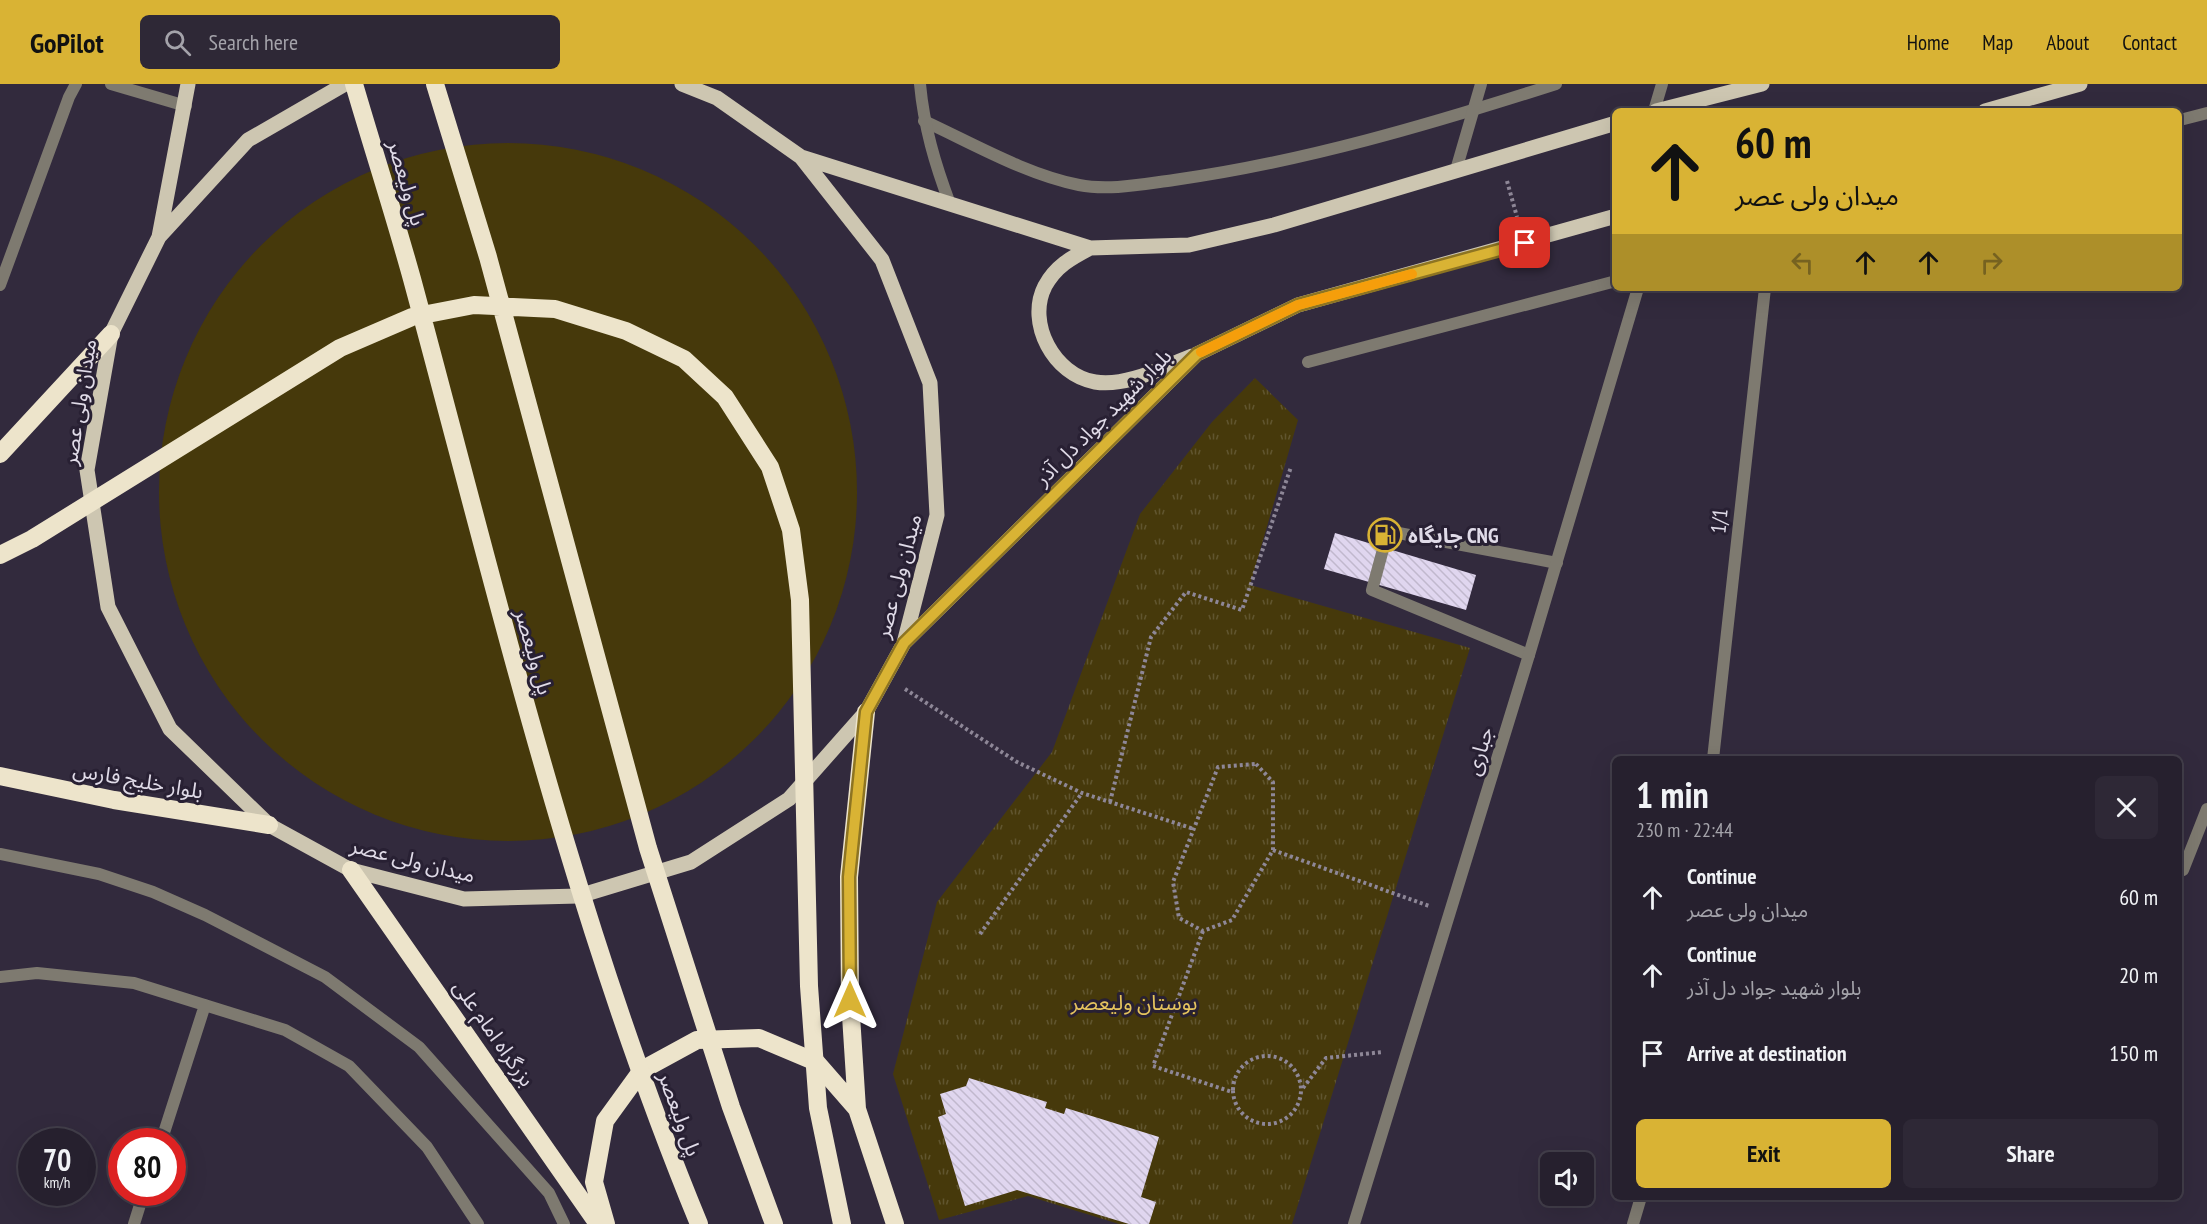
<!DOCTYPE html>
<html lang="en">
<head>
<meta charset="utf-8">
<style>
	body { margin:0; font-family:"PT Sans Narrow","Noto Sans Arabic",sans-serif; background:#2e2836; color:#f1f3f6; height:100vh; display:flex; flex-direction:column; font-size:22px; white-space:nowrap }
	* { box-sizing:border-box; margin:0 }
	p { font-size:20px; color:#a4a3aa }
	.icon { flex:none; width:33px; height:33px; fill:none; stroke:currentColor; stroke-width:2; stroke-linecap:round; stroke-linejoin:round }
	.map { position:relative; flex:1; overflow:hidden }
	.sheet { position:absolute; left:1612px; top:672px; width:570px; height:444px; display:flex; flex-direction:column; background:#26202e; border-radius:9px; box-shadow:0 6px 24px #0002,0 0 0 2px #423e4a }
	.sheet>* { flex:none }
	.banner { position:absolute; left:1612px; top:24px; width:570px; height:183px; border-radius:9px; box-shadow:0 6px 24px #0002,0 0 0 2px #423e4a; background:#d9b334; color:#111; overflow:hidden }
	.tools { position:absolute; left:1540px; top:1068px; display:grid; gap:12px }
	.tools a { display:grid; place-items:center; width:54px; height:54px; border-radius:9px; background:#26202e; box-shadow:0 6px 24px #0002,0 0 0 2px #423e4a; font-size:30px }
	.speed { position:absolute; left:18px; top:1044px; display:flex; gap:12px; font-size:30px; font-weight:700; text-align:center }
	.speed>* { display:grid; place-content:center; width:78px; height:78px; border-radius:50%; background:#26202e; box-shadow:0 6px 24px #0002,0 0 0 2px #423e4a; line-height:1 }
	.speed small { font-size:15px; font-weight:400 }
	.speed .limit { border:9px solid #d22; background:#fff; color:#111 }
	.pin { position:absolute; display:grid; place-items:center; width:51px; height:51px; color:#fff; margin:-26px; border-radius:12px; box-shadow:0 3px 9px #0006 }
	.me { position:absolute; width:66px; margin:-33px; rotate:0deg; stroke-linejoin:round; filter:drop-shadow(0 0 4px #0008) }
	.turn { display:flex; align-items:center; gap:21px; height:126px; padding:0 24px; font-size:27px }
	.turn .icon { width:78px; height:78px; stroke-width:2.5 }
	.turn b { display:block; font-size:42px; line-height:51px }
	.lanes { display:flex; align-items:center; height:57px; padding:0 24px; background:#0003; justify-content:center; gap:30px; direction:ltr }
	.lanes .off { opacity:.35 }
	.round { display:grid; place-items:center; flex:none; width:63px; height:63px; border-radius:9px; background:#2e2836 }
	.summary { display:flex; align-items:center; justify-content:space-between; height:102px; padding:0 24px }
	h1 { font-size:36px; font-weight:800; line-height:45px }
	.primary-button { display:flex; gap:12px; margin-top:auto; padding:12px 24px }
	.primary-button a { flex:1; height:69px; border-radius:9px; background:#d9b334; color:#111; font-size:24px; font-weight:800; line-height:69px; text-align:center }
	.primary-button a+a { background:#2e2836; color:#f1f3f6 }
	ul { padding:0; list-style:none }
	li { display:flex; align-items:center; gap:18px; height:78px; padding:0 24px }
	li div { flex:1 }
	li b { display:block; font-size:22px }
	li em { font-style:normal }
	header { display:flex; align-items:center; gap:36px; box-sizing:border-box; height:84px; padding:0 30px; background:#d9b334; color:#111 }
	header strong { font-size:28px }
	nav { display:flex; gap:33px; margin-inline-start:auto; font-size:21px }
	.search { width:420px; height:54px; background:#2e2836; display:flex; align-items:center; gap:15px; box-sizing:border-box; padding:0 21px; border-radius:9px; color:#a4a3aa; font-size:22px }
	.map>svg:first-child { display:block }
</style>
</head>
<body>
<header>
<strong>GoPilot</strong>
<div class="search"><svg class="icon" aria-label="search" viewBox="0 0 24 24"><circle cx="10" cy="10" r="6"/><path d="M15 15l6 6"/></svg>Search here</div>
<nav><a>Home</a><a>Map</a><a>About</a><a>Contact</a></nav>
</header>
<div class="map">
<svg width="2207" height="1140" viewBox="0 0 2207 1140">
	<defs>
		<pattern id="park-tufts" width="24" height="20" patternUnits="userSpaceOnUse" patternTransform="scale(1.5)"><rect width="24" height="20" fill="#46390b"/><path d="M3 7l-1-3M5 7V3M7 7l1-3M15 17l-1-3M17 17v-4M19 17l1-3" fill="none" stroke="#60552f"/></pattern>
		<pattern id="building-back-hatch" width="6" height="6" patternUnits="userSpaceOnUse" patternTransform="scale(1.5)"><rect width="6" height="6" fill="#e0d6ef"/><path d="M-1 5l2 2M0 0l6 6M5-1l2 2" fill="none" stroke="#c1b8cd"/></pattern>
	</defs>
	<rect width="100%" height="100%" fill="#322a3d"/>
	<path fill="#46390b" d="M159 408a349 349 0 1 1 698 0a349 349 0 1 1-698 0Z"/>
	<path fill="url(#park-tufts)" d="M1255,294L1298,336L1250,501L1470,564L1292,1140H1119L1028,1112L939,1136L893,990L937,818L1052,668L1140,430L1212,338Z"/>
	<path fill="url(#building-back-hatch)" d="M1335,449L1476,491L1466,526L1324,485Z
		M969,994L1047,1018L1045,1024L1064,1030L1066,1024L1159,1053L1141,1113L1156,1118L1149,1140H1129L1017,1106L965,1122L938,1033L946,1030L940,1010L966,1002Z"/>
	<g fill="none" stroke-linecap="round" stroke-linejoin="round">
		<path stroke="#8e8797" stroke-width="4" stroke-dasharray="3 3" stroke-linecap="butt" d="M1507,97L1517,133
			M905,605L1017,678L1082,709L1194,745
			M1256,680L1273,698V766L1232,836L1203,847L1179,834L1173,798L1218,683Z
			M1110,718L1151,553L1186,508L1242,526L1291,383
			M1273,766L1429,822
			M1203,847L1153,982L1232,1008
			M980,850L1082,709
			M1233 1006a34 34 0 1 1 68 0a34 34 0 1 1-68 0Z
			M1303,1004L1326,974L1383,968"/>
		<path stroke="#7e7a70" stroke-width="12" d="M111,0L186,22
			M2180,36L2207,29
			M924,37C974,60 1025,90 1079,101C1109,107 1143,100 1174,96C1303,78 1431,40 1556,0
			M0,201L69,13L76,0
			M1308,278L1616,197
			M1529,571L1372,506L1388,447L1557,479"/>
		<path stroke="#7e7a70" stroke-width="12" d="M920,0C924,43 935,80 950,120
			M1654,27L1662,0
			M1456,86L1481,0
			M1713,675L1765,204
			M0,770L99,790L153,808L205,831L325,893L419,963L549,1109L564,1140
			M2183,786L2207,725
			M0,893L37,889L134,899L285,946L349,982L427,1063L478,1140
			M161,1058L205,921
			M134,1140L144,1108
			M1354,1140L1529,571L1638,204
			M1633,1140L1641,1113"/>
		<path stroke="#cdc6b1" stroke-width="15" d="M345,0L248,56L159,153L111,250L87,386L108,523L170,645L269,741L351,786L464,815L579,812L691,778L789,715L866,628L904,559L937,431L930,299L882,176L801,73L717,14L682,0
			M1656,27L1762,0
			M1985,27L2080,0
			M801,73L1090,164L1189,161L1274,141L1616,39
			M159,153L188,0
			M1090,164C1071,174 1056,182 1045,202C1026,239 1054,291 1095,298C1128,303 1163,283 1192,272
			M904,559L1197,270L1298,221L1616,132"/>
		<path stroke="#ede4cb" stroke-width="18" d="M0,370L111,250
			M866,628L849,793L850,916L857,1025L895,1140
			M0,692L114,716L269,741
			M351,786L598,1140
			M606,1140L594,1098L605,1037L642,986L697,956L759,954L816,978L857,1025"/>
		<path stroke="#ede4cb" stroke-width="18" d="M354,0C373,65 394,130 412,195C498,513 573,835 699,1140
			M435,0L488,173L648,764L731,1023L774,1140
			M0,471L32,455L340,264L412,233L474,221L555,225L626,247L684,275L725,313L770,383L791,446L800,516L809,902L818,1024L842,1140"/>
	</g>
	<g fill="none" stroke-linecap="round" stroke-linejoin="round">
		<defs>
			<path id="route" d="M850,916L849,793L866,628L904,559L1197,270L1298,221L1525,159"/>
		</defs>
		<use href="#route" stroke="#8d7422" stroke-width="15"/>
		<use href="#route" stroke="#d9b334" stroke-width="10"/>
		<path stroke="#f59e0b" stroke-width="10" d="M1201,268L1298,221L1412,190"/>
	</g>
	<defs>
		<symbol id="fuel-ring" viewBox="-11 -11 22 22"><circle r="9.5" fill="#282033" stroke="#d9b334" stroke-width="1.5"/><path d="M-5.5-6h7V0h2V4h1.3V-2.5L3-4.5l.8-.8L6-3V5H2.5V1h-1V6h-7ZM-4.2-4.7v3.2H.2V-4.7Z" fill="#d9b334"/></symbol>
	</defs>
	<g fill-rule="evenodd">
		<use href="#fuel-ring" x="1366" y="432" width="38" height="38"/>
	</g>
	<g text-anchor="middle" dominant-baseline="central" stroke-width="6" stroke-linejoin="round" paint-order="stroke">
		<g font-size="21" fill="#e0dbe8" stroke="#282033">
			<text transform="translate(407 99) rotate(74)">پل ولیعصر</text>
			<text transform="translate(79 318) rotate(-81)">میدان ولی عصر</text>
			<text transform="translate(1103 333) rotate(-45)">بلوار شهید جواد دل آذر</text>
			<text transform="translate(1719 437) rotate(-84)">1/1</text>
			<text transform="translate(898 492) rotate(-75)">میدان ولی عصر</text>
			<text transform="translate(534 568) rotate(74)">پل ولیعصر</text>
			<text transform="translate(1479 667) rotate(-73)">جباری</text>
			<text transform="translate(138 696) rotate(10)">بلوار خلیج فارس</text>
			<text transform="translate(413 776) rotate(14)">میدان ولی عصر</text>
			<text transform="translate(494 949) rotate(55)">بزرگراه امام علی</text>
			<text transform="translate(680 1030) rotate(70)">پل ولیعصر</text>
		</g>
		<g font-size="21" font-weight="bold" fill="#e0dbe8" stroke="#282033" text-anchor="start">
			<text x="1408" y="451">جایگاه CNG</text>
		</g>
		<g font-size="21" fill="#e6c45e" stroke="#282033">
			<text x="1134" y="918">بوستان ولیعصر</text>
		</g>
	</g>
</svg>
<div class="tools">
<a><svg class="icon" aria-label="sound" viewBox="0 0 24 24"><path d="M4 9h4l5-4v14l-5-4H4zM17 9q2 3 0 6"/></svg></a>
</div>
<div class="speed"><div>70<small>km/h</small></div><div class="limit">80</div></div>
<div class="pin" style="left:1525px;top:159px;background:#d93025"><svg class="icon" aria-label="arrive" viewBox="0 0 24 24"><path d="M6 21V4h12l-3 4 3 4H6"/></svg></div>
<svg class="me" style="left:850px;top:916px" viewBox="-20 -20 40 40"><path d="M0-17L14 15 0 8-14 15z" fill="#d9b334" stroke="#fff" stroke-width="4"/></svg>
<div class="banner">
<div class="turn"><svg class="icon" aria-label="ahead" viewBox="0 0 24 24"><path d="M12 20V5M6 11l6-6 6 6"/></svg><div><b>60 m</b>میدان ولی عصر</div></div>
<div class="lanes"><svg class="icon off" aria-label="left" viewBox="0 0 24 24"><path d="M17 20v-9H6M10 6l-5 5 5 5"/></svg><svg class="icon" aria-label="ahead" viewBox="0 0 24 24"><path d="M12 20V5M6 11l6-6 6 6"/></svg><svg class="icon" aria-label="ahead" viewBox="0 0 24 24"><path d="M12 20V5M6 11l6-6 6 6"/></svg><svg class="icon off" aria-label="right" viewBox="0 0 24 24"><path d="M7 20v-9h11M14 6l5 5-5 5"/></svg></div>
</div>
<section class="sheet">
<div class="summary"><div><h1>1 min</h1><p>230 m · 22:44</p></div><a class="round"><svg class="icon" aria-label="close" viewBox="0 0 24 24"><path d="M6 6l12 12M18 6L6 18"/></svg></a></div>
<ul>
<li><svg class="icon" aria-label="ahead" viewBox="0 0 24 24"><path d="M12 20V5M6 11l6-6 6 6"/></svg><div><b>Continue</b><p>میدان ولی عصر</p></div><em>60 m</em></li>
<li><svg class="icon" aria-label="ahead" viewBox="0 0 24 24"><path d="M12 20V5M6 11l6-6 6 6"/></svg><div><b>Continue</b><p>بلوار شهید جواد دل آذر</p></div><em>20 m</em></li>
<li><svg class="icon" aria-label="arrive" viewBox="0 0 24 24"><path d="M6 21V4h12l-3 4 3 4H6"/></svg><div><b>Arrive at destination</b></div><em>150 m</em></li>
</ul>
<div class="primary-button"><a>Exit</a><a>Share</a></div>
</section>
</div>
</body>
</html>
